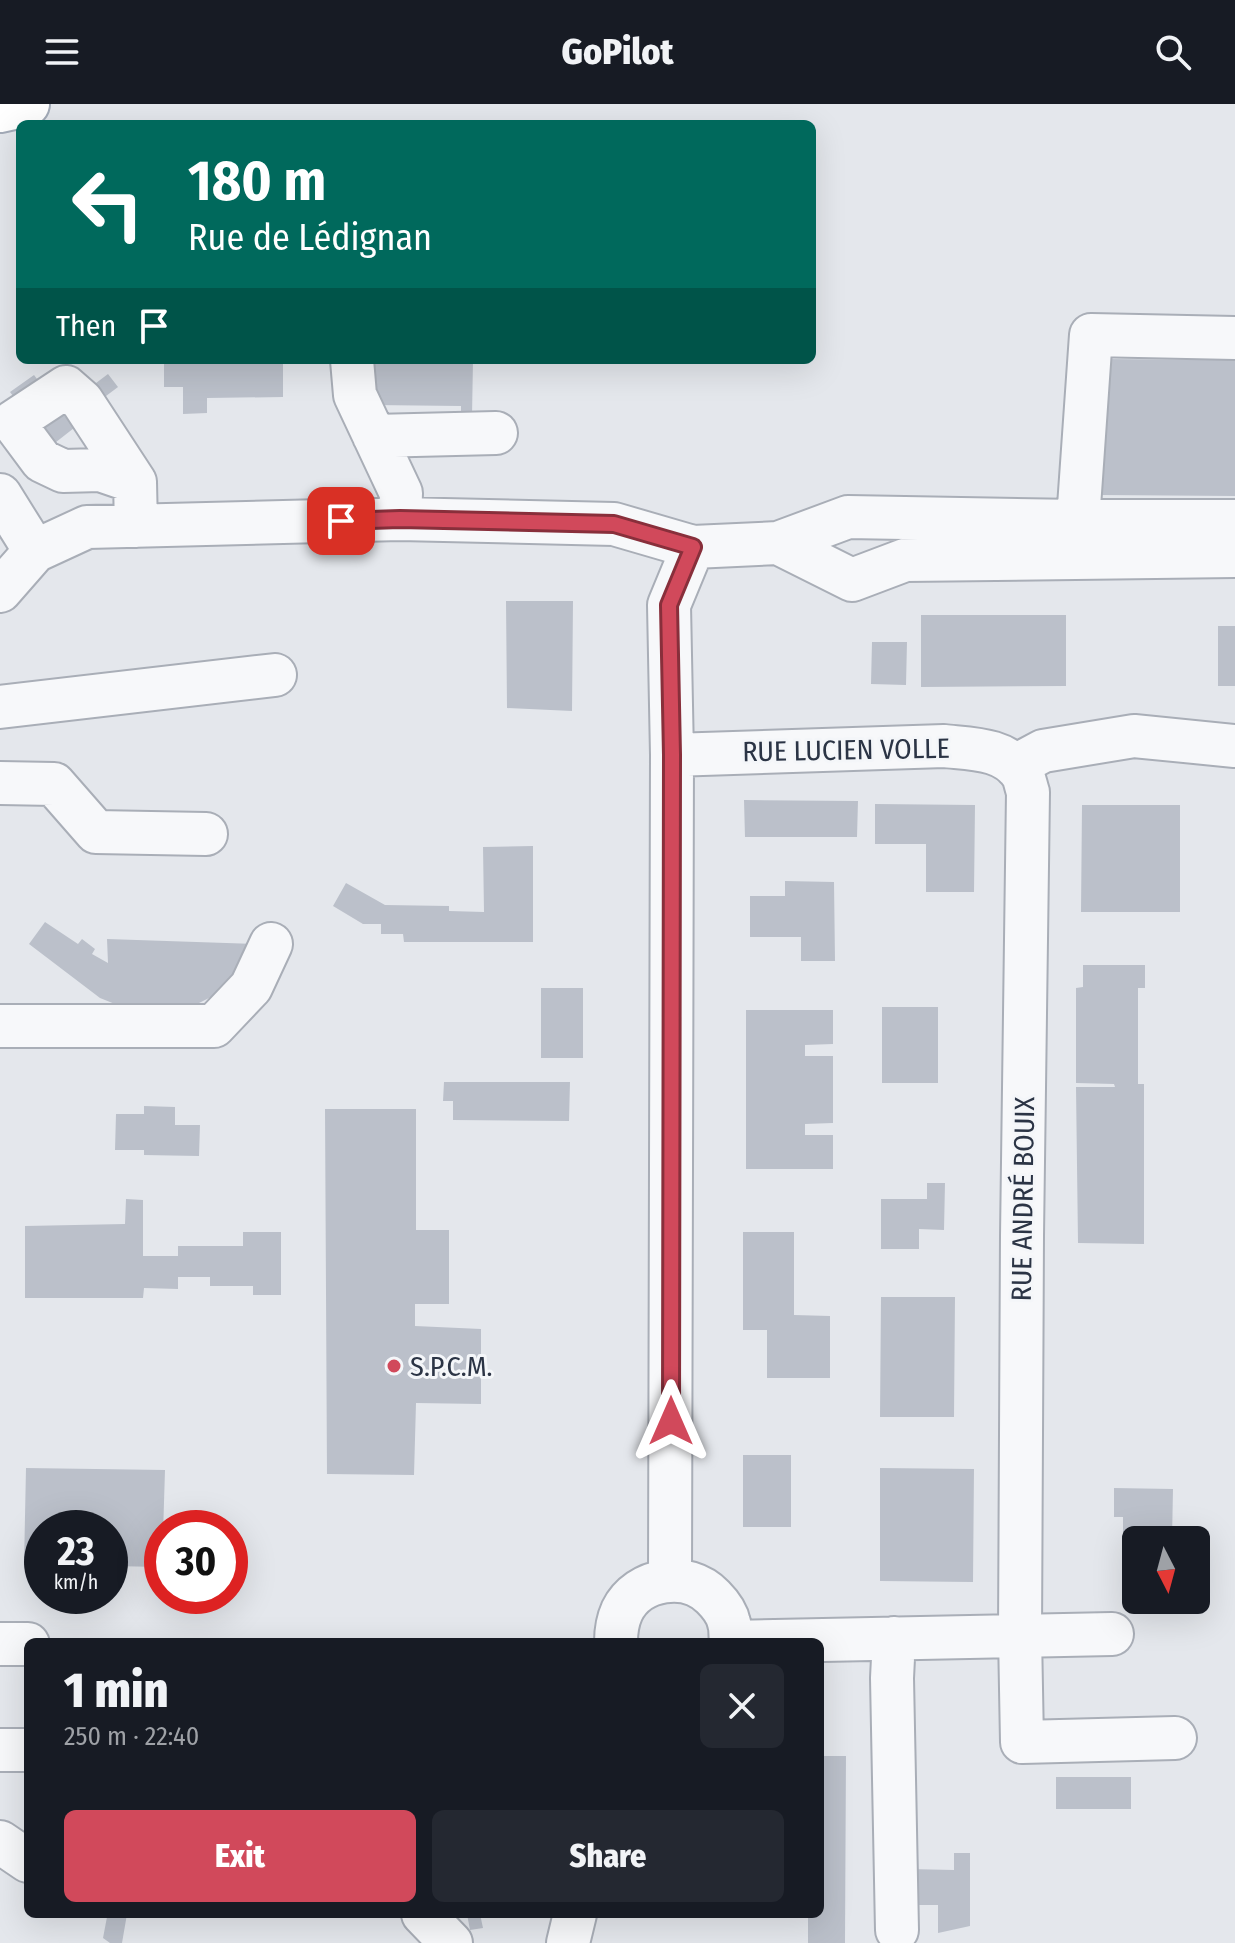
<!DOCTYPE html>
<html lang="en">
<head>
<meta charset="utf-8">
<style>
	body { margin:0; font-family:"Fira Sans Condensed",sans-serif; background:#242831; color:#f1f3f6; height:100vh; display:flex; flex-direction:column; font-size:30px; white-space:nowrap }
	* { box-sizing:border-box; margin:0 }
	p { font-size:26px; color:#9ea1a6 }
	.icon { flex:none; width:44px; height:44px; fill:none; stroke:currentColor; stroke-width:2; stroke-linecap:round; stroke-linejoin:round }
	.map { position:relative; flex:1; overflow:hidden }
	.panel { position:absolute; left:24px; top:1534px; width:800px; height:280px; display:flex; flex-direction:column; background:#171b24; border-radius:12px; box-shadow:0 8px 32px #0002 }
	.panel>* { flex:none }
	.banner { position:absolute; left:16px; top:16px; width:800px; height:244px; border-radius:12px; box-shadow:0 8px 32px #0002; background:#00695c; color:#fff; overflow:hidden }
	.needle { width:52px; rotate:174deg }
	.controls { position:absolute; left:1122px; top:1422px; display:grid; gap:16px }
	.controls a { display:grid; place-items:center; width:88px; height:88px; border-radius:12px; background:#171b24; box-shadow:0 8px 32px #0002; font-size:40px }
	.speed { position:absolute; left:24px; top:1406px; display:flex; gap:16px; font-size:40px; font-weight:700; text-align:center }
	.speed>* { display:grid; place-content:center; width:104px; height:104px; border-radius:50%; background:#171b24; box-shadow:0 8px 32px #0002; line-height:1 }
	.speed small { font-size:20px; font-weight:400 }
	.speed .limit { border:12px solid #d22; background:#fff; color:#111 }
	.pin { position:absolute; display:grid; place-items:center; width:68px; height:68px; color:#fff; margin:-34px; border-radius:16px; box-shadow:0 4px 12px #0006 }
	.me { position:absolute; width:88px; margin:-44px; rotate:0deg; stroke-linejoin:round; filter:drop-shadow(0 0 6px #0008) }
	.turn { display:flex; align-items:center; gap:28px; height:168px; padding:0 40px; font-size:36px }
	.turn .icon { width:104px; height:104px; stroke-width:2.5 }
	.turn b { display:block; font-size:56px; line-height:68px }
	.then { display:flex; align-items:center; height:76px; padding:0 40px; background:#0003; gap:16px; font-size:30px }
	.round { display:grid; place-items:center; flex:none; width:84px; height:84px; border-radius:12px; background:#242831 }
	.summary { display:flex; align-items:center; justify-content:space-between; height:136px; padding:0 40px }
	h1 { font-size:48px; font-weight:800; line-height:60px }
	.action { display:flex; gap:16px; margin-top:auto; padding:16px 40px }
	.action a { flex:1; height:92px; border-radius:12px; background:#d1495b; color:#fff; font-size:32px; font-weight:800; line-height:92px; text-align:center }
	.action a+a { background:#242831; color:#f1f3f6 }
	header { display:flex; justify-content:space-between; align-items:center; height:104px; padding:0 40px; background:#171b24; font-size:36px; font-weight:800 }
	.map>svg:first-child { display:block }
</style>
</head>
<body>
<header><svg class="icon" aria-label="menu" viewBox="0 0 24 24"><path d="M4 6h16M4 12h16M4 18h16"/></svg>GoPilot<svg class="icon" aria-label="search" viewBox="0 0 24 24"><circle cx="10" cy="10" r="6"/><path d="M15 15l6 6"/></svg></header>
<div class="map">
<svg width="1235" height="1839" viewBox="0 0 1235 1839">
	<rect width="100%" height="100%" fill="#e4e7ec"/>
	<path fill="#bbc0ca" d="M1102,255L1235,256V392L1100,391Z
		M164,256H283V293L207,294V309L183,310V283H164Z
		M375,256H473L472,312L461,311V302L373,301Z
		M108,270L118,283L102,295L92,282Z
		M34,271L74,324L51,342L10,288Z
		M506,497H573L572,607L507,604Z
		M921,511H1066V582L921,583Z
		M1218,522H1235V582H1218Z
		M872,538H907L906,581L871,580Z
		M744,696L858,697L857,733H745Z
		M875,700L975,701L974,788H926V740H875Z
		M1082,701H1180V808H1081Z
		M533,742V838H404L403,830H381V820H363L333,802L346,779L385,801L449,802V807L484,808L483,743Z
		M785,777L834,778L835,857H801V833H750V792H785Z
		M45,818L78,840L82,835L95,845L92,850L108,859L107,835L259,840L237,868L211,893L183,907L130,906L100,894L29,840Z
		M1083,861H1145V884H1138V980H1144V1140L1078,1139L1076,983H1115L1114,980L1076,979V884L1083,883Z
		M541,884H583V954H541Z
		M882,903H938V979H882Z
		M746,906H833V940L805,941V952H833V1019L805,1020V1031H833V1065H746Z
		M444,978H570L569,1017L453,1016V997H443Z
		M144,1002L175,1003V1021H200L199,1052L144,1051V1046H115L116,1010H144Z
		M325,1005H416V1126H449V1200H415V1222L481,1225V1300L416,1299L414,1371L327,1370Z
		M927,1079H945L944,1126L919,1125V1145H881V1095H927Z
		M126,1095L143,1096V1152H178V1142H243V1128H281V1191H253V1182H210V1173H178V1185L144,1184L143,1194H25V1122L125,1120Z
		M743,1128H794V1211L830,1212V1274H767V1226H743Z
		M881,1193H955L954,1313H880Z
		M743,1351H791V1423H743Z
		M26,1364L165,1366L162,1463L110,1462V1424H42V1461H24Z
		M880,1364L974,1365L973,1478L880,1477Z
		M1114,1384L1173,1385L1172,1436H1136V1462H1123V1413H1114Z
		M820,1652H846L845,1839H808V1810H820Z
		M1056,1673H1131V1705H1056Z
		M954,1749H970V1822L938,1829V1801H908V1765L954,1766Z
		M109,1810H127L122,1839H110L103,1834L107,1813Z
		M467,1810H480L483,1824L470,1826Z"/>
	<g fill="none" stroke-linecap="round" stroke-linejoin="round">
		<defs>
			<path id="minor" d="M352,256L355,291L401,389L400,415
				M374,332L496,329
				M135,378L100,366L63,367L42,357L13,318L66,283L82,297L135,378L136,422
				M0,391L35,447
				M1078,417L1091,231L1235,234
				M778,439L852,476L905,456L1235,452
				M0,487L35,447L87,423L400,415L614,420L693,443L778,439L848,413L1078,417H1235
				M0,603L275,571
				M672,651L944,642C972,645 1005,644 1022,670C1025,675 1026,683 1028,688L1022,1132L1020,1531L1022,1638L1175,1634
				M1015,662L1043,647L1134,632L1235,642
				M0,679L54,680L96,728L206,730
				M0,922H214L251,883L271,840
				M670,1476L672,651L669,501L693,443
				M894,1534L892,1574L897,1826
				M616,1538C616,1527 617,1518 622,1507C638,1474 687,1466 713,1493C720,1500 727,1509 729,1519C731,1525 730,1532 731,1538
				M731,1538L1112,1530
				M0,1540H28
				M0,1646H28
				M0,1738L28,1757
				M423,1810L451,1839
				M568,1839L575,1810"/>
			<path id="major" d="M0,6L27,0"/>
		</defs>
		<use href="#minor" stroke="#a9aeb7" stroke-width="46"/>
		<use href="#major" stroke="#a3abb8" stroke-width="48"/>
		<use href="#minor" stroke="#f7f8fa" stroke-width="42"/>
		<use href="#major" stroke="#fff" stroke-width="44"/>
	</g>
	<g fill="none" stroke-linecap="round" stroke-linejoin="round">
		<defs>
			<path id="route" d="M341,417L400,415L614,420L693,443L669,501L672,651L671,1317"/>
		</defs>
		<use href="#route" stroke="#882f3b" stroke-width="20"/>
		<use href="#route" stroke="#d1495b" stroke-width="14"/>
	</g>
	<circle fill="#d1495b" stroke="#f4f6f9" stroke-width="3" cx="394" cy="1262" r="8"/>
	<g text-anchor="middle" dominant-baseline="central" stroke-width="6" stroke-linejoin="round" paint-order="stroke">
		<g font-size="28" fill="#2b3445" stroke="#f4f6f9">
			<text transform="translate(846 646) rotate(-1)">RUE LUCIEN VOLLE</text>
			<text transform="translate(1023 1095) rotate(-89)">RUE ANDRÉ BOUIX</text>
		</g>
		<g font-size="28" fill="#2b3445" stroke="#f4f6f9" text-anchor="start">
			<text x="410" y="1262">S.P.C.M.</text>
		</g>
	</g>
</svg>
<div class="controls">
<a><svg class="needle" viewBox="-14 -14 28 28"><path d="M0-13l5 13h-10z" fill="#e53935"/><path d="M0 13l5-13h-10z" fill="#9ea1a6"/></svg></a>
</div>
<div class="speed"><div>23<small>km/h</small></div><div class="limit">30</div></div>
<div class="pin" style="left:341px;top:417px;background:#d93025"><svg class="icon" aria-label="arrive" viewBox="0 0 24 24"><path d="M6 21V4h12l-3 4 3 4H6"/></svg></div>
<svg class="me" style="left:671px;top:1317px" viewBox="-20 -20 40 40"><path d="M0-17L14 15 0 8-14 15z" fill="#d1495b" stroke="#fff" stroke-width="4"/></svg>
<div class="banner">
<div class="turn"><svg class="icon" aria-label="left" viewBox="0 0 24 24"><path d="M17 20v-9H6M10 6l-5 5 5 5"/></svg><div><b>180 m</b>Rue de Lédignan</div></div>
<div class="then">Then<svg class="icon" aria-label="arrive" viewBox="0 0 24 24"><path d="M6 21V4h12l-3 4 3 4H6"/></svg></div>
</div>
<section class="panel">
<div class="summary"><div><h1>1 min</h1><p>250 m · 22:40</p></div><a class="round"><svg class="icon" aria-label="close" viewBox="0 0 24 24"><path d="M6 6l12 12M18 6L6 18"/></svg></a></div>
<div class="action"><a>Exit</a><a>Share</a></div>
</section>
</div>
</body>
</html>
